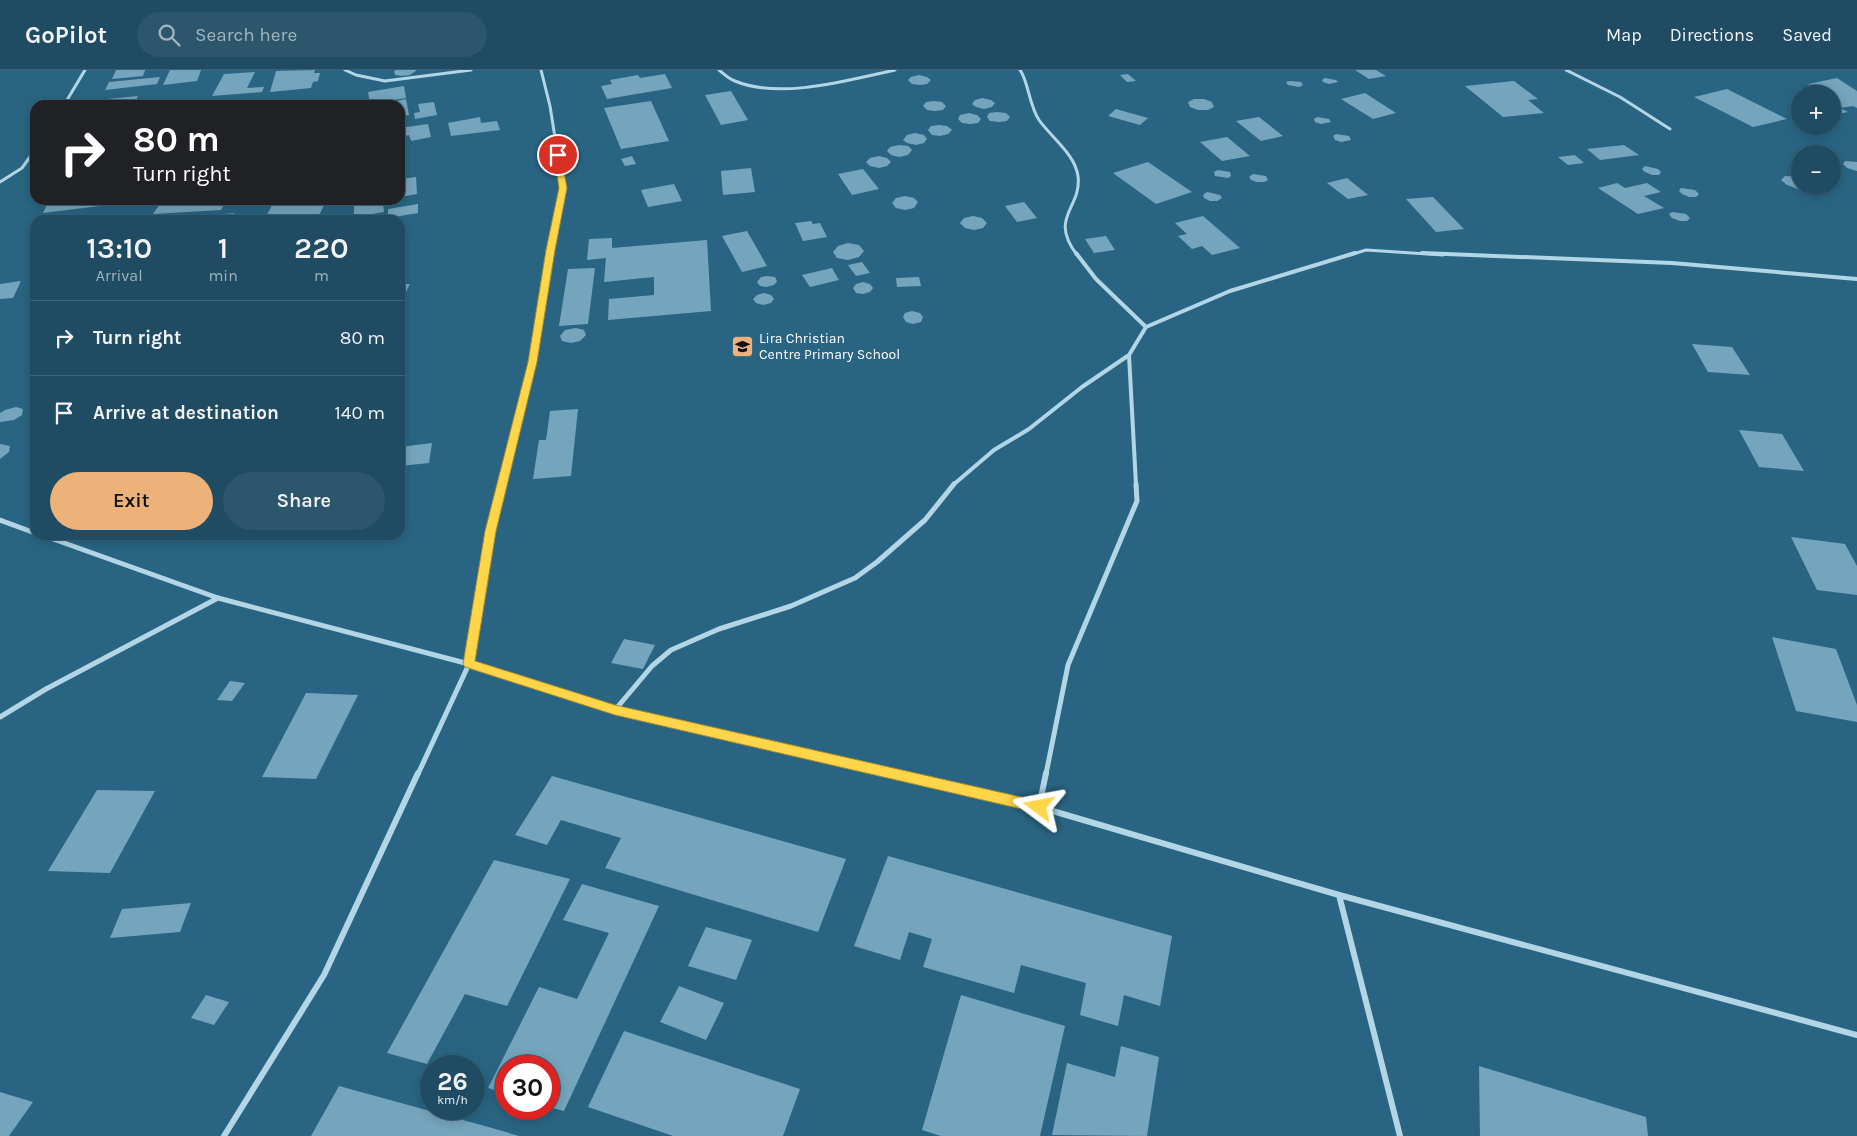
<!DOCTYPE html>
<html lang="en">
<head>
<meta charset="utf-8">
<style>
	body { margin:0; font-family:Karla,sans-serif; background:#2c566b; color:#f1f3f6; height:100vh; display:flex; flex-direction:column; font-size:19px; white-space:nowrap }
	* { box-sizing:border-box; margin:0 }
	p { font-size:16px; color:#a1b4be }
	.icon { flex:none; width:28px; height:28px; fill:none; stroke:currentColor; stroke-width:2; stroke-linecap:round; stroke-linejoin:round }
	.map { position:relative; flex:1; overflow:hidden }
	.drawer { position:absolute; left:30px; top:145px; width:375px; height:325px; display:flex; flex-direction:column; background:#1f4c62; border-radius:15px; box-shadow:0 2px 12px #0003,0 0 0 1px #3c6377 }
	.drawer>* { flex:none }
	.banner { position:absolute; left:30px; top:30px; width:375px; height:105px; border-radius:15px; box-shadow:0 2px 12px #0003,0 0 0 1px #3c6377; background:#202124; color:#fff; overflow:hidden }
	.controls { position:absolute; left:1791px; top:15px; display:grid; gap:10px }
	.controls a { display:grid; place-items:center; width:50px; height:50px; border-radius:50%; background:#1f4c62; box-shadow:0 2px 12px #0003,0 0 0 1px #3c6377; font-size:25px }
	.speed { position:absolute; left:420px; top:985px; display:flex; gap:10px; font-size:25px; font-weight:700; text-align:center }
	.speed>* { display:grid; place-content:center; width:65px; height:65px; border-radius:50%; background:#1f4c62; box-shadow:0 2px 12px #0003,0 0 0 1px #3c6377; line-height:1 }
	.speed small { font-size:12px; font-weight:400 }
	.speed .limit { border:8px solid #d22; background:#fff; color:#111 }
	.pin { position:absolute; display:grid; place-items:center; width:42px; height:42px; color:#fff; margin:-21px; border:2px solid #fff; border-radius:50%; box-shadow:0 1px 5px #0007 }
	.me { position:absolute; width:55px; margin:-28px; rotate:283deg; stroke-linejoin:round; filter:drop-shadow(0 0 4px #0008) }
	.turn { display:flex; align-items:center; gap:18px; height:105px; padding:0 20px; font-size:22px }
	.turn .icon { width:65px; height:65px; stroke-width:2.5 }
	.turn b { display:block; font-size:35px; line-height:42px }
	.eta { display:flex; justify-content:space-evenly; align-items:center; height:85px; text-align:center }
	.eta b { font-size:30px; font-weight:600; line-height:35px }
	.button { display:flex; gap:10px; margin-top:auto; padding:10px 20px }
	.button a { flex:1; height:58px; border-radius:30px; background:#edb279; color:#111; font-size:20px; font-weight:600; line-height:58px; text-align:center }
	.button a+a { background:#2c566b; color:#f1f3f6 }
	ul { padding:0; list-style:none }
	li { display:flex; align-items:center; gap:15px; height:75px; padding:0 20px; border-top:1px solid #3c6377 }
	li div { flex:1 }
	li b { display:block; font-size:19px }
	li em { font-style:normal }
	header { display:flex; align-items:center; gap:30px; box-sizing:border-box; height:70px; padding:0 25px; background:#1f4c62; border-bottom:1px solid #3c6377 }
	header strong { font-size:24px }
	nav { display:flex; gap:28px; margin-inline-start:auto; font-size:18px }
	.search { width:350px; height:45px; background:#2c566b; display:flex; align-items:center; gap:12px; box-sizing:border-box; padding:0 18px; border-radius:28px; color:#a1b4be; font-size:19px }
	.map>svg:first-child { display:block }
</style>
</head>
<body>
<header>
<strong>GoPilot</strong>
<div class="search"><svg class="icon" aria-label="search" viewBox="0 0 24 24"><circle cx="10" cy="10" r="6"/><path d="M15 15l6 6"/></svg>Search here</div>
<nav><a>Map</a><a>Directions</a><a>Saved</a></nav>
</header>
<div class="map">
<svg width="1857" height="1066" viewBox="0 0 1857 1066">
	<rect width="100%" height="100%" fill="#296583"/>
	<path fill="#75a5bc" d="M116,0H145L143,6L112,9Z
		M170,0H201L197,11L163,15Z
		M315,0L314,3H320L318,11L313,12L311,18L270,22L276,1Z
		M396,0H417L410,5L402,6L395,5L394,1Z
		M1355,0H1376L1386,6L1369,9Z
		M255,2L247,18L264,17L262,22L212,26L224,4Z
		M665,4L672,18L607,29L601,16L612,14L610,10L638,5L640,8Z
		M1128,4L1136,11L1127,12L1120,5Z
		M919,5L927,7L931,10L927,14L920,15L912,14L908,10L911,7Z
		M160,7L157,14L105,20L109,12Z
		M1325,8L1336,10L1338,12L1329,14L1323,12L1322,10Z
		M1837,8L1857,21V38L1853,36L1840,38L1848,42L1832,45V24H1810L1806,22L1819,19L1808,14Z
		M1290,11L1301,12L1303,15L1299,17L1288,15L1286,12Z
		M1514,11L1538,29L1528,30L1544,43L1503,47L1465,16Z
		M404,16L406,28L370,34L368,22Z
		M1727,19L1787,49L1753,57L1694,27Z
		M731,21L748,50L721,55L705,25Z
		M1365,23L1396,43L1373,49L1341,29Z
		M138,26L135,32L140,31L138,35H104L107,29Z
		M982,28L991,30L995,33L992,37L984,39L976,37L972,34L975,30Z
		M406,29L409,45L400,46V35H377Z
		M1194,29H1204L1212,32L1214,37L1208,40H1198L1190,37L1188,32Z
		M651,31L669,71L621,79L604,38Z
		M934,31L942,32L946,36L943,40L935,41L927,40L923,36L926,32Z
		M434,32L437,45L415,49L414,43L420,42L418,34Z
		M1116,39L1148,48L1140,55L1108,46Z
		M997,42L1006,43L1010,47L1007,51L999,52L990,51L987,47L989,43Z
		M969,43L977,45L981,49L978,53L970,54L962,53L958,49L960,45Z
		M480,47L481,53L497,51L500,60L451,66L448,53Z
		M1259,47L1283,66L1261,71L1236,51Z
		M1317,47L1329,49L1331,52L1321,54L1315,52L1314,49Z
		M428,54L431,67L411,71L409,65L400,67V58Z
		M939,55L947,56L952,60L948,64L940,66L932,65L928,60L931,56Z
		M915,63L924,65L927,69L924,73L916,75L907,73L903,70L907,65Z
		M1336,64L1349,66L1351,70L1341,72L1335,70L1333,66Z
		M1227,67L1250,86L1222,91L1200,72Z
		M899,75L908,76L912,80L908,85L899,87L891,85L887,81L890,77Z
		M1624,75L1639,85L1600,90L1587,79Z
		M1575,85L1584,93L1568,95L1558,87Z
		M632,86L636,94L625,96L621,89Z
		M879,86L887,88L891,92L887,96L879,98L870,96L866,92L870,88Z
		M1845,91L1857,92V101L1847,98L1843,94Z
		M1148,92L1192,122L1156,134L1113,103Z
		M1645,96L1658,99L1661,102L1659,105H1652L1645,102L1642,99Z
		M751,98L755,122L723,125L721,101Z
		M863,99L879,119L852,125L838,104Z
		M1218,100L1230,102L1231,106L1228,108L1215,106L1214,102Z
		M1253,104L1266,106L1268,110L1264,112H1257L1251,110L1249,107Z
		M1785,106L1800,107V116H1811L1809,119H1798L1787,115L1781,110Z
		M416,107L417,124L400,127V109Z
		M1347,108L1368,125L1348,129L1327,113Z
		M1617,113L1625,118L1647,113L1661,122L1644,126L1664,138L1638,144L1598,118Z
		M674,114L682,131L648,137L641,120Z
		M1681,118L1695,120L1699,124L1696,127H1689L1682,124L1679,121Z
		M1207,122L1220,125L1222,128L1217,131H1210L1204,128L1203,125Z
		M905,126L914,128L918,132L914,138L905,140L896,138L892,133L896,128Z
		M1433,127L1464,159L1436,162L1406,129Z
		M49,130H110L108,135L43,143Z
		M183,130H227L221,140L153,144L162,131Z
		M275,130L308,131L327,130L318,147L264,150Z
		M354,130H375V135L383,134L384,142L354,147Z
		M1024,132L1037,148L1017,152L1005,136Z
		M418,134V143L388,148V139Z
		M1672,142L1686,144L1690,148L1687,151H1680L1672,148L1669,144Z
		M234,143L231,150H179L178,149Z
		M973,146L982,148L987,153L983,158L974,160L965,158L960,153L964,148Z
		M1203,146L1240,178L1212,185L1202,176L1192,179L1178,166L1187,164L1175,153Z
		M811,151L813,154L820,153L827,167L803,171L795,153Z
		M747,161L767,196L742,202L722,166Z
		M1106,166L1115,180L1094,183L1085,169Z
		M612,168V178L707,170L711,241L608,250L609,229L654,225V207L604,212L606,188L587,190L589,169Z
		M848,173L859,175L864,181L859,187L848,190L837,188L833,182L838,176Z
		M862,192L870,203L856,206L848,195Z
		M595,198L588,254L559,256L568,199Z
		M832,198L839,210L810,217L802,205Z
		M767,206L775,207L777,211L774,215L766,217L760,216L757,212L761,207Z
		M919,207L921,216L897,217L896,208Z
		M21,211L13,228L0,229V214Z
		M863,212L870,214L873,218L870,222L863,224L856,223L853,218L856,214Z
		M400,214H410L400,234Z
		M764,223L771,225L774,229L771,233L763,235L756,233L753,229L757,225Z
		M912,241L920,243L923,247L921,252L913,254L906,252L903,247L905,243Z
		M576,258L584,260L586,265L580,271L571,273L562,271L560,266L565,260Z
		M1692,274L1732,277L1750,305L1708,302Z
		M16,337L23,339L22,345L14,350L0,352V343L5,340Z
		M578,339L571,406L533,409L539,370H546L550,341Z
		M1739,360L1782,364L1804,401L1759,397Z
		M432,373L429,393L400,396V377Z
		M0,374L10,376L9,382L0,389Z
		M1791,467L1845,474L1857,496V525L1817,520Z
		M1772,567L1836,579L1857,635V652L1796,641Z
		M624,569L655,575L643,599L611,593Z
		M230,611L245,613L232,631L217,630Z
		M306,623L358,625L316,709L262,707Z
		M552,706L846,789L818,862L605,798L621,768L561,750L547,775L515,765Z
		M97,720L155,721L110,803L48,801Z
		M888,786L1172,866L1160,936L1124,925L1118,956L1080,945L1086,913L1021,895L1014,923L923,897L932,869L909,862L900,890L854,876Z
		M494,790L570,809L507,936L465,924L427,994L387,983Z
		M582,814L659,836L564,1041L549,1037V996H506V1024L488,1018L539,917L577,929L609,863L563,850Z
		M191,833L180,862L110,868L122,839Z
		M706,857L752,870L736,910L688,896Z
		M679,916L724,933L706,970L660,952Z
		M206,925L229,932L214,955L191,948Z
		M961,925L1065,956L1040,1066H941L922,1060Z
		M624,961L800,1019L783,1066H673L588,1037Z
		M1121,976L1159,987L1147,1066L1052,1065L1067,993L1115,1007Z
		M1479,996L1646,1047L1648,1066H1480Z
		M339,1016L492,1058L519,1066H311Z
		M0,1022L33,1032L9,1066H0Z"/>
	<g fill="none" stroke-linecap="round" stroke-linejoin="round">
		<path stroke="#b2d6e6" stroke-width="3" d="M345,0L356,5L385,11L471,0
			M541,0L550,36L563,118L550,185
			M719,0C724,4 729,9 735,11C780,30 849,10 895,0
			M1020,0C1028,10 1029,35 1039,50C1051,67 1075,84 1078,106C1082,139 1048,146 1077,185
			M1566,0L1620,27L1670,59
			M64,35L85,0
			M0,112L22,98L35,80
			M1350,185L1366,180L1443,185"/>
		<path stroke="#b2d6e6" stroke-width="4" d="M1076,183L1096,209L1146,257
			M1422,183L1672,193L1857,209
			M1129,285L1136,415
			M502,415L533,292L550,183
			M953,415L994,380L1029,359L1082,317L1129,285L1146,257L1230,221L1355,183"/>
		<path stroke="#b2d6e6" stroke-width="5" d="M0,450L35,463
			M42,465L218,528L469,594L615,640L896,704
			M615,640L652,596L671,580L719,559L791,536L855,508L877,492L925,450L954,414
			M0,647L46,619L218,528
			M418,704L469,594L491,461L503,414
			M1046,704L1068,595L1137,431L1136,414"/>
		<path stroke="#b2d6e6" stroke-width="6" d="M891,703L1039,737L1339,825L1857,965
			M1039,737L1046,703
			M1339,825L1400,1066
			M224,1066L324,905L418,703"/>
	</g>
	<path fill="#ffd54a" stroke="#a68a30" d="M558,83L561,85L567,118L555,180L537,292L496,461L475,591L615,635L1039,731L1044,733L1045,737L1044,741L1039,743L615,645L465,597L463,594L485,461L528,292L546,180L559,118L554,85Z"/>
	<defs>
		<symbol id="school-square" viewBox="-11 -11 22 22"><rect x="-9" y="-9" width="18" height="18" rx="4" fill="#edb279" stroke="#296583"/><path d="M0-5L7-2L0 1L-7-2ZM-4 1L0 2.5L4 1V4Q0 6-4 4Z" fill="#111"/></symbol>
	</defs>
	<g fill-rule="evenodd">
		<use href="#school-square" x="730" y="264" width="25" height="25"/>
	</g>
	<g text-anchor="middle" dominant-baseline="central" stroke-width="5" stroke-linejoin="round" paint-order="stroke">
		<g font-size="14" fill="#fff" stroke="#296583" text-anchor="start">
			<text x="759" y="268">Lira Christian<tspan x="759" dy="16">Centre Primary School</tspan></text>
		</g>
	</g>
</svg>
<div class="controls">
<a>+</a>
<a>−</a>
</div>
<div class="speed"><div>26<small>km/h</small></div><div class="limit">30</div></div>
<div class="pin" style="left:558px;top:85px;background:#d93025"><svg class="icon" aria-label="arrive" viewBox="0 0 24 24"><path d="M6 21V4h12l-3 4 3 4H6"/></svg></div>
<svg class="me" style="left:1039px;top:737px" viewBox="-20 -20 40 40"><path d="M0-17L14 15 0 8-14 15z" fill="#ffd54a" stroke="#fff" stroke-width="4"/></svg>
<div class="banner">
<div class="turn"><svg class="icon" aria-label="right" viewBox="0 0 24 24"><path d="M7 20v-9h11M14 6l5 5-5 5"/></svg><div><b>80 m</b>Turn right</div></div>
</div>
<section class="drawer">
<div class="eta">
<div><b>13:10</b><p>Arrival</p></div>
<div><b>1</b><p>min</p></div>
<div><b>220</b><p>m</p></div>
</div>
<ul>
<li><svg class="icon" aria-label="right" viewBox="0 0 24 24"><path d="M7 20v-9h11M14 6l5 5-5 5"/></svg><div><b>Turn right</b></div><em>80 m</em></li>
<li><svg class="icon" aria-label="arrive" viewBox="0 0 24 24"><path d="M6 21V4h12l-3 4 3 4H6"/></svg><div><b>Arrive at destination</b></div><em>140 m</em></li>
</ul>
<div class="button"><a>Exit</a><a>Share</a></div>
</section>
</div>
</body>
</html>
